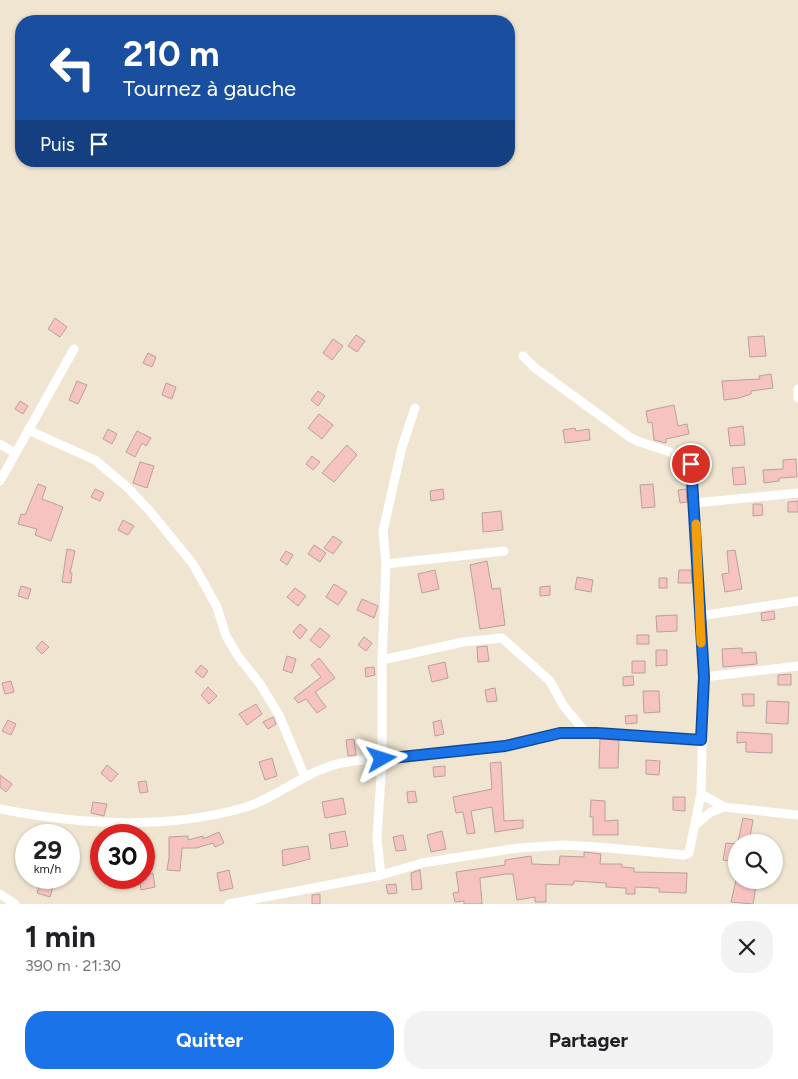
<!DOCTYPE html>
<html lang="fr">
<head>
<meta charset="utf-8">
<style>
	body { margin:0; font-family:Figtree,sans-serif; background:#f2f2f2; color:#202124; height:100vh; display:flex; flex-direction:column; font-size:19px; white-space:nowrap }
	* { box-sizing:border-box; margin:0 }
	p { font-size:16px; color:#757577 }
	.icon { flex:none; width:28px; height:28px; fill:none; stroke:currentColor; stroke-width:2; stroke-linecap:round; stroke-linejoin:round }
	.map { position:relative; height:904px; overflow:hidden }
	.panel { display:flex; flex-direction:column; background:#fff; flex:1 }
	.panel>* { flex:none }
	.top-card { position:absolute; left:15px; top:15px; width:500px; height:152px; border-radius:20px; box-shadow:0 1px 4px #0004; background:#1a4fa0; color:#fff; overflow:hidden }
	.controls { position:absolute; left:728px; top:834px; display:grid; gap:10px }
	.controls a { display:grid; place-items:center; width:55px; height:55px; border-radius:50%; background:#fff; box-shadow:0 1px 4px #0004; font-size:25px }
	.speed { position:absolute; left:15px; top:824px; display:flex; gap:10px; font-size:25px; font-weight:700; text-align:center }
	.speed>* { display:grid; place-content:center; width:65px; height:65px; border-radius:50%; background:#fff; box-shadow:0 1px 4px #0004; line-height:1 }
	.speed small { font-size:12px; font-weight:400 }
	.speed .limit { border:8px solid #d22; background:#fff; color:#111 }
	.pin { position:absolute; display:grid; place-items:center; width:42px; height:42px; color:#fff; margin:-21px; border:2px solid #fff; border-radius:50%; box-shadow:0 1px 5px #0007 }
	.me { position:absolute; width:55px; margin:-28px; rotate:84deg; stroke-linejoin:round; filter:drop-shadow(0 0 4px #0008) }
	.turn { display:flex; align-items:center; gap:18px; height:105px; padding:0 25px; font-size:22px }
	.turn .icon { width:65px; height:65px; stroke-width:2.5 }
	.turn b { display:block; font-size:35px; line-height:42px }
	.then { display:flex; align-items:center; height:48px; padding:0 25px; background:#0003; gap:10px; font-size:19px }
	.round { display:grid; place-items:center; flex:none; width:52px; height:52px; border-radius:20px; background:#f2f2f2 }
	.headline { display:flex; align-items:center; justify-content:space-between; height:85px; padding:0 25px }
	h1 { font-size:30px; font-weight:700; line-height:38px }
	.primary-button { display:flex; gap:10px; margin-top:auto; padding:10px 25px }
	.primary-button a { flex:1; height:58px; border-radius:20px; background:#1a73e8; color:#fff; font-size:20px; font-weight:700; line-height:58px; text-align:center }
	.primary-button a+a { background:#f2f2f2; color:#202124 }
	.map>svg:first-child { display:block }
</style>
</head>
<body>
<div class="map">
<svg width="798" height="904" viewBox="0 0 798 904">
	<rect width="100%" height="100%" fill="#f0e5d0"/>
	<path fill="#f6c3c0" stroke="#b9a09e" d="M55,318L67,327L60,337L48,329Z
		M356,335L365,341L357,352L348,346Z
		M764,336L766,356L750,357L748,337Z
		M333,339L343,346L332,360L323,353Z
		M148,353L156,357L152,367L143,363Z
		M771,374L773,388L751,391V394L739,398L724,400L722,381L760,379L759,376Z
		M77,381L87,385L78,404L69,400Z
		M166,383L176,387L172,399L162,395Z
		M318,391L325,396L318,406L311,400Z
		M20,401L28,406L23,414L15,409Z
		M674,405L678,426L687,424L689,434L666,439V443L654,440L652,422L648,423L646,411Z
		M319,414L333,425L322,439L308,428Z
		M743,426L745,445L730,446L728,428Z
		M575,428L576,431L589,429L590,440L565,443L563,430Z
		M108,429L117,434L112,444L103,439Z
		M137,431L151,438L146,446L142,443L135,457L126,452Z
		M347,445L357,455L334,482L322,473Z
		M312,456L320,462L313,470L306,464Z
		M796,459L797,477L779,478V481L764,483L763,470L783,469V460Z
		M140,462L154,466L147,488L133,483Z
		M744,467L746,484L734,485L732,468Z
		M38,484L46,487L42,499L63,507L51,541L35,535L37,529L18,524L21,514L25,515Z
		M653,484L655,507L642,508L640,485Z
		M95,489L104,493L100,501L91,497Z
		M443,489L444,499L431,501L430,491Z
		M686,489L687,502L680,503L678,490Z
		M798,501V512H788V502Z
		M753,504H762L763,515L753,516Z
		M501,511L503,530L483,532L482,513Z
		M123,520L134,526L128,535L118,530Z
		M333,536L342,542L333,554L324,548Z
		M314,545L326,553L320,562L308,554Z
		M67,549L75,551L70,573H72L71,583L62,582Z
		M735,550L742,589L725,592L722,574L729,573L727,551Z
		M286,551L293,555L287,565L280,560Z
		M487,561L492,589L500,588L505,625L480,629L470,565Z
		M435,570L439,589L422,593L418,574Z
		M679,570H691L692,583H678Z
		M577,577L593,580L591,592L575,589Z
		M659,578H667V588H659Z
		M334,584L347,592L338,605L326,597Z
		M21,586L31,589L28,599L18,596Z
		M550,586V595L540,596V587Z
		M295,588L306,596L298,606L287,597Z
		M362,599L378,606L374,618L357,610Z
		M774,611L775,619L762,621L761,613Z
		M677,615V631L657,632L656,616Z
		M300,624L307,630L300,639L293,632Z
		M320,628L330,636L320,648L310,640Z
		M637,635H649V644H637Z
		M364,637L372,643L366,651L358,645Z
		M42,641L49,647L42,654L36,648Z
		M487,646L489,661L478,662L477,647Z
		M742,648V653L756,652L757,664L723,667L722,649Z
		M656,650H667V665L656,666Z
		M287,656L296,659L292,673L283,670Z
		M319,658L335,678L315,692L326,707L317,713L306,699L298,703L294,698L321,677L311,665Z
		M632,661H645V673H632Z
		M445,662L448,678L432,682L428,666Z
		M201,665L208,671L203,678L195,672Z
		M374,667L375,675L366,677L365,668Z
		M791,674V685H778V675Z
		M633,676L634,685L623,686V677Z
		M11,681L14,692L5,694L2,683Z
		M208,687L217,696L209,704L201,695Z
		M495,688L497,701L487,702L485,690Z
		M643,691H659L660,712L644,713Z
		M742,694H754V706H743Z
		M767,701L789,702L788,724L766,723Z
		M256,704L262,714L247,725L239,714Z
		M637,715V723L626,724L625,716Z
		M273,717L276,724L268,729L263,722Z
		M8,720L16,724L11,735L2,731Z
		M441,720L444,734L435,736L433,722Z
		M737,732L772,734V753L746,752V742L737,743Z
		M354,739L356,755L348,756L346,740Z
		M600,739L619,740L618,768H599Z
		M272,758L277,776L265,780L259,762Z
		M646,760L660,761L659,775L646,774Z
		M501,762L504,821L523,820V828L495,832L492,807L471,811L475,833L467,834L463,812L456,813L453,797L492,789L490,763Z
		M107,765L118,774L111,782L101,773Z
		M445,766V776L434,777L433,767Z
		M0,775L12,784L6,792L0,787Z
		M146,781L148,792L140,793L138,782Z
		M415,791L417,802L408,803L407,792Z
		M673,797H685V811L673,810Z
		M343,798L346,814L325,818L322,802Z
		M591,800L605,801V821L618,820V835H593V817H590Z
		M93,802L107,804L104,816L91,813Z
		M743,818L753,820L749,842H738Z
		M345,831L348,846L331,849L329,834Z
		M442,831L446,849L431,852L427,835Z
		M219,832L224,843L215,847L213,843L196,848H182L180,871L167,870L169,858V837L188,836V840L203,836V839Z
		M403,835L406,850L396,851L393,837Z
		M726,843L736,844V862L723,860Z
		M308,846L310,859L283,866L282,850Z
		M584,852L601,854L600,864H622V867L634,868V872L687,873L686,893L659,892V888L635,887V894H626V888L606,887V883L574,881L573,885L546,884V902H535V897L517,900L513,874H506L480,878L482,904H464V901L455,902L453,893L459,892L456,872L505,865V860L531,856L532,864L559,865L560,856L584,857Z
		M229,870L233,888L220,891L217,873Z
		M420,870L422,889L412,890L411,873Z
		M153,873L155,887L141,890L139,878Z
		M41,880L54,884L50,897L37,893Z
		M736,880H757L753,904L731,902Z
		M396,884L397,893L388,894L386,885Z
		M320,894V904H312V895Z"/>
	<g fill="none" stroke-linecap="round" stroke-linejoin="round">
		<path stroke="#fff" stroke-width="9" d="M798,389V398
			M28,430L95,460L126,486L148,509L193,564L217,607L226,636L238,656L260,684L279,715L305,777
			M0,444L15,453
			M0,481L74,349
			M695,503L798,493
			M386,564L504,551
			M700,616L798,601
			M382,660L463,642L502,638L550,681L563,705L586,733
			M704,677L798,666
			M701,794L724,807
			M0,809C80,825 164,830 243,808C278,798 306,770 342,763C395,754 450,753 503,747C523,744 542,734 562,733C608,731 655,737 701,740
			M695,825L711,812L724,807L798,815
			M381,875L377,839L382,759V660L386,564L383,531L402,447L415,408
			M0,894L15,904
			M229,904L381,875L422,863L518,848L564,845L598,847L684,855L689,853L701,794L704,677L691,464C681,452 648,447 631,438L535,368L523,356"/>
	</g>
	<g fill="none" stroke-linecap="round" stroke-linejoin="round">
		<defs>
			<path id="route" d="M382,759L505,746L560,733H597L701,740L704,677L691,464"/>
		</defs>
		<use href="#route" stroke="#114b97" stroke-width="12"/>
		<use href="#route" stroke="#1a73e8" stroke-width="9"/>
		<path stroke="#f59e0b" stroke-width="9" d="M696,524L701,643"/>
	</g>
</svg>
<div class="controls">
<a><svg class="icon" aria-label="search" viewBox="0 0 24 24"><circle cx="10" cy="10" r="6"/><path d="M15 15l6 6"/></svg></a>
</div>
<div class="speed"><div>29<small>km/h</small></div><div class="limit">30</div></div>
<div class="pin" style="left:691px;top:464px;background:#d93025"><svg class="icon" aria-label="arrive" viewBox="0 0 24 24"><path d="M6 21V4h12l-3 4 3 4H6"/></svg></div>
<svg class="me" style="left:382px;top:759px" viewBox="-20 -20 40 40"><path d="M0-17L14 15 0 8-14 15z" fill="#1a73e8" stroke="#fff" stroke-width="4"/></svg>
<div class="top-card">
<div class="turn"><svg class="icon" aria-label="left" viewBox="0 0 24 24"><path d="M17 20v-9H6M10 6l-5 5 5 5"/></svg><div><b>210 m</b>Tournez à gauche</div></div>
<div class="then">Puis<svg class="icon" aria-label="arrive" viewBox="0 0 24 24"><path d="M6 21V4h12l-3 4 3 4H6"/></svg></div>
</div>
</div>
<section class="panel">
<div class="headline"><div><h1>1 min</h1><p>390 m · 21:30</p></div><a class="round"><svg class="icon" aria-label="close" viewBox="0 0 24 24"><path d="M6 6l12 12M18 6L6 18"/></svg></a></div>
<div class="primary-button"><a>Quitter</a><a>Partager</a></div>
</section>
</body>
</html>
